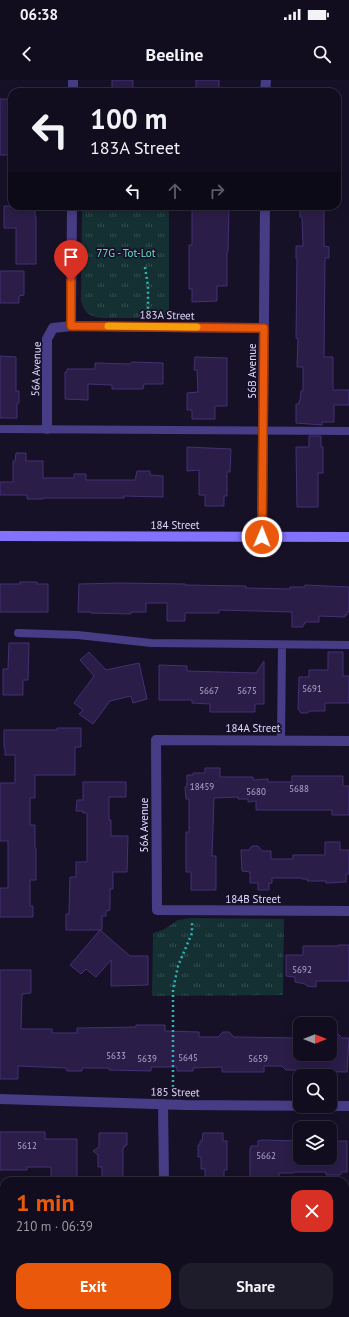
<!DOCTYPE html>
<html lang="en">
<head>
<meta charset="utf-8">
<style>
	body { margin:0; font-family:"PT Sans",sans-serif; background:#1e1b2b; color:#f1f3f6; height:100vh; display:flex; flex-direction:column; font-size:15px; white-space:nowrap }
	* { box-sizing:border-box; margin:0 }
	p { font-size:13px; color:#9c9ca4 }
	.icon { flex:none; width:22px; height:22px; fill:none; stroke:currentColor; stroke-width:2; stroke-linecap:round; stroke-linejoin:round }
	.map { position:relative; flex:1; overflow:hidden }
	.details { position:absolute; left:0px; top:1097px; width:349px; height:140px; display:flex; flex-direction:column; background:#110d1e; border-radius:12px 12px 0 0; box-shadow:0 2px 10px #0003,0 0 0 1px #302d3c }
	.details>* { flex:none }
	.banner { position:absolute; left:8px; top:8px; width:333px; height:122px; border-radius:12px; box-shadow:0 2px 10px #0003,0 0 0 1px #302d3c; background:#110d1e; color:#f1f3f6; overflow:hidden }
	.needle { width:26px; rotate:90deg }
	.fabs { position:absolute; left:293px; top:937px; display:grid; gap:8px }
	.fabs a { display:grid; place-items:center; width:44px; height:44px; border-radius:8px; background:#110d1e; box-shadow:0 2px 10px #0003,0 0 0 1px #302d3c; font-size:20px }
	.pin { position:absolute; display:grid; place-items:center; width:34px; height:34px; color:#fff; margin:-41px -17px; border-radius:50% 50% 50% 0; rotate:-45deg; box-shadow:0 0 4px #0007 }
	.pin .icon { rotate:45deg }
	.me { position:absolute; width:44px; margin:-22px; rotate:1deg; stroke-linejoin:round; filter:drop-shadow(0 0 3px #0008) }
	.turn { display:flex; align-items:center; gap:14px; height:84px; padding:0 16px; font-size:18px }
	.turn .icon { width:52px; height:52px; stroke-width:2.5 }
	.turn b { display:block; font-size:28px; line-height:34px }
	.lanes { display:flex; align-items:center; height:38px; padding:0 16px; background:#0003; justify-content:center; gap:20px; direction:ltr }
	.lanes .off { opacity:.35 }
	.round { display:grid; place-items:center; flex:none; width:42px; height:42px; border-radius:12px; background:#1e1b2b }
	.headline { display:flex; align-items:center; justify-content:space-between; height:68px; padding:0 16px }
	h1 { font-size:24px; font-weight:800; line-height:30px; color:#ea580c }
	.cta { display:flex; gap:8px; margin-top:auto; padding:8px 16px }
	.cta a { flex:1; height:46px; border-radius:12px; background:#ea580c; color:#fff; font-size:16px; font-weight:800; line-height:46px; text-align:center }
	.cta a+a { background:#1e1b2b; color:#f1f3f6 }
	.status { display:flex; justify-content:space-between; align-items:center; height:28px; padding:0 20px; background:#110d1e; direction:ltr }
	.status svg { height:11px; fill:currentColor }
	header { display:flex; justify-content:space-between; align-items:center; height:52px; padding:0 16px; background:#110d1e; font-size:18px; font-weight:800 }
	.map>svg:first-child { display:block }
</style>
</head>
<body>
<div class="status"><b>06:38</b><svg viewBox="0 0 49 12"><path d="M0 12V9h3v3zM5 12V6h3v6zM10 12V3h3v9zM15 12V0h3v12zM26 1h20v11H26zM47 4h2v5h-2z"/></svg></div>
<header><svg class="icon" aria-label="back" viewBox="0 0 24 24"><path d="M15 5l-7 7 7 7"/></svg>Beeline<svg class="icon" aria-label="search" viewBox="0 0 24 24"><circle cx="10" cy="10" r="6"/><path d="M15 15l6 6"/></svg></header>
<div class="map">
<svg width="349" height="1237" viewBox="0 0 349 1237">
	<defs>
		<pattern id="park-tufts" width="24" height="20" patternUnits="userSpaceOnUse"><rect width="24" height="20" fill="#143032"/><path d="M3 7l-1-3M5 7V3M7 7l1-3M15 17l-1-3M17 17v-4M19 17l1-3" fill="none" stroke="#364d51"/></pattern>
	</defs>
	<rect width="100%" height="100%" fill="#171128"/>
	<path fill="url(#park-tufts)" d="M82,126H169V238H101C90,237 83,232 81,220Z
		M190,838L284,839L283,915L152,916L153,853L163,850L178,840Z"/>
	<path fill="#2a1d48" stroke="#443074" d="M112,0H133V12H112Z
		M196,0H219V12H196Z
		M0,19H12V75H0Z
		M4,126H35V137H36V184H16V148H4Z
		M192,126H229L228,172H227V206H217V221L192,222V209H189V165H192Z
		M300,126H324V166L329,167V178H325L324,277H333V310H349V325H334V342H322V345L296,343V324H299V321H300L301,311H303V287H297L298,259L296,258L297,179H296V166H303L302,137H300Z
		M0,191H24V215L19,216V223H0Z
		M0,276L16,277V311H19V323H17V338H0Z
		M195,277L227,278V326H215V339H192V330H187V313L198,312L197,290H194Z
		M132,282L163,283V304H144L143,309H112V305L88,304V320L65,319V292H67V289H95V283L130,284Z
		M309,356H321V367H323V393H318V427H297L296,367H309Z
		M187,367L231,369L230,392H227V416H224V426H205V415H199V390L187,391Z
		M16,373H26V381H43V398H74V394H86V400H135L137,391H150V395L163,396V417L124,416V418H43V419H27V415H0V402H13V381H15Z
		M20,502H37V504H48V532H0V504H20Z
		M119,503L185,504V505L246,506V508L290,509V507H305V505L349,507V532H347V535H345V537L319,536V542H305V544H303V547H292V532L219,530V533H185V541H167V523H146V532H131V534L91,533V532H78L79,504Z
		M9,563H29L28,600H23V615H3V589H8Z
		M89,572L106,590L139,583L147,619L133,623L131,616L110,621L93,644L79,634L83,630L74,623L94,596L80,580Z
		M328,572H343V596H349V623H325V631H310L307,633H301L298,629L299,597H309V590H328Z
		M264,581V624H255V632H210V624L192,623V620H159V585L187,586V591L256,593Z
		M57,648H81V667H75V695H35V718H30V745H35V768H36V800H30V826H33V837H0V808H8V761H0V703H15V675H5V668H4V650H57Z
		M205,688H220V697H253V700L268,699V702H292V696H343V706H349V735H332V730H256V721L248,722V719H238V717L214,718L212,776H216V810H191V792H186V752H189V719H186L185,707L187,705V695H193V693H205Z
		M83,702H126V717H109V740H111V756H128L127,792H113V809H110V830L106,831V836H102V850H66V834H69L70,797H76V782H87V733H83V731H76L77,720H83Z
		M325,762H340V770H349V794H346V802L326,803V801H307L308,799H302V798H272V803H269V810H258V803H250V792L242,791L241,770H249L252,766H258L262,771H271V779H293V775H325Z
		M100,850L130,876H148V905L111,906V880L96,897L86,889L81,894L70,885Z
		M338,865H349V901H316V907L307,906L305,904L295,902V897L286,896V875H303V866H338Z
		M0,890H31V913L22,914V916L21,949H52V953H77V948L136,947V945H165V951L199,952V957H218L223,952H229L234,957L300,958V974H330V958L332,954H338L342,958H349L347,992L296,991V990H286L282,986H264V992H222V987L193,988V991H177V987H151V991L109,990V988H82V991H67L66,988L18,986V999H0Z
		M0,1052H45V1059H77V1101H51V1087H27V1090H0Z
		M99,1053H127V1065H125V1067H123V1101H102V1087H98V1075L93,1071L99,1067Z
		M203,1053H223V1061H227V1090H224V1101H205V1089H201V1077H198V1065H200V1061H202Z
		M262,1060L300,1061V1078H330L332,1061H347V1092H342L340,1095H326V1092H295L293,1093H279V1100L250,1101V1068H251V1066H258V1061Z"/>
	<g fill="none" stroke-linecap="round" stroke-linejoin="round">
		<path stroke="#33b2b7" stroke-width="2.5" stroke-dasharray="2 3" stroke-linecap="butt" d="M145,187L148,206V236
			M173,1012V910L178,886L192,853V841"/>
		<path stroke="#473d86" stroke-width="8" d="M0,349L349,351
			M18,553L78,555L151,563L349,565
			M281,660L282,565"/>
		<path stroke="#473d86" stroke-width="10" d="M73,12V0
			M265,12L266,0
			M71,246L72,126
			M47,349V259L53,248L71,246L264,248
			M262,457L265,126
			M349,661L156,660L157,830L349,831
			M0,1019L185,1025L349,1026
			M163,1024L164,1101
			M156,1237V1233"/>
		<path stroke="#8372fb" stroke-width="10" d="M0,456L349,457"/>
	</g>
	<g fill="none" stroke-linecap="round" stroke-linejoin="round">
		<defs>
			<path id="route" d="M71,201V246L264,248L262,457"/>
		</defs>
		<use href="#route" stroke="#983908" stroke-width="10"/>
		<use href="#route" stroke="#ea580c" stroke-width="7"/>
		<path stroke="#f59e0b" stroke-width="7" d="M108,246L197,247"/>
	</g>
	<g text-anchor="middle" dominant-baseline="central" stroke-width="3.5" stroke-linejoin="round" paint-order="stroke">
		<g font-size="9" fill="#b2aad0">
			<text x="312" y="608">5691</text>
			<text x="209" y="610">5667</text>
			<text x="247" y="610">5675</text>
			<text x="202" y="706">18459</text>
			<text x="299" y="708">5688</text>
			<text x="256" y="711">5680</text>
			<text x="302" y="889">5692</text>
			<text x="116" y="975">5633</text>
			<text x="188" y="977">5645</text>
			<text x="147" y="978">5639</text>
			<text x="258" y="978">5659</text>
			<text x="27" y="1065">5612</text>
			<text x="266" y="1075">5662</text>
		</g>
		<g font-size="11" fill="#65ddcb" stroke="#171128">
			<text x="126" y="173">77G - Tot-Lot</text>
		</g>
		<g font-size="11" fill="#e0d9fe" stroke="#171128">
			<text transform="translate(167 235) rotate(1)">183A Street</text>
			<text transform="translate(36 289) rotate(-88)">56A Avenue</text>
			<text transform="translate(252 291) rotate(-90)">56B Avenue</text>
			<text x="175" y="445">184 Street</text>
			<text x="253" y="648">184A Street</text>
			<text transform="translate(144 745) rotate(-90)">56A Avenue</text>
			<text x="253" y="819">184B Street</text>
			<text transform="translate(175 1012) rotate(1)">185 Street</text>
		</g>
	</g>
</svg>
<div class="fabs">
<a><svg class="needle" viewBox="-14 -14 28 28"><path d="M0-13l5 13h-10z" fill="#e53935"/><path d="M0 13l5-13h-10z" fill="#9c9ca4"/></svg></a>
<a><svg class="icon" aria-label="search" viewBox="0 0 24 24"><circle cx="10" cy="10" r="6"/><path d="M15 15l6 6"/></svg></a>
<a><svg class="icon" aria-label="layers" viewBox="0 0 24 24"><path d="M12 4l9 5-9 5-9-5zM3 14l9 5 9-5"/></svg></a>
</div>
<div class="pin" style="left:71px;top:201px;background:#d93025"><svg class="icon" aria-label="arrive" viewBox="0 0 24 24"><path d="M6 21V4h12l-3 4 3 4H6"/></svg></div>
<svg class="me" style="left:262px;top:457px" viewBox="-20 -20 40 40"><circle r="17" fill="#ea580c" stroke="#fff" stroke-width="3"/><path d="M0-11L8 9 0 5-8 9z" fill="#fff"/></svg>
<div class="banner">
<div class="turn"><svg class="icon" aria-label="left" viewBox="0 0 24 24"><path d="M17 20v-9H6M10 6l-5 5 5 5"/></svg><div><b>100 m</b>183A Street</div></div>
<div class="lanes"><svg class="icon" aria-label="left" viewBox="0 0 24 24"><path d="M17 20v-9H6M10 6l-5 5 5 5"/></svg><svg class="icon off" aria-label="ahead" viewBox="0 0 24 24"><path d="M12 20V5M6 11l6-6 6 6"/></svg><svg class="icon off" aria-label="right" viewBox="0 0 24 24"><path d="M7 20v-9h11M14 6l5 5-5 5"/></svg></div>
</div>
<section class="details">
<div class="headline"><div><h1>1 min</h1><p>210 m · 06:39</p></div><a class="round" style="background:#d93025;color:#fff"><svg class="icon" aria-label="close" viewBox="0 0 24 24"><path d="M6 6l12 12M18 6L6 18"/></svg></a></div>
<div class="cta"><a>Exit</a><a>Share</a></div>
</section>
</div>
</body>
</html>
